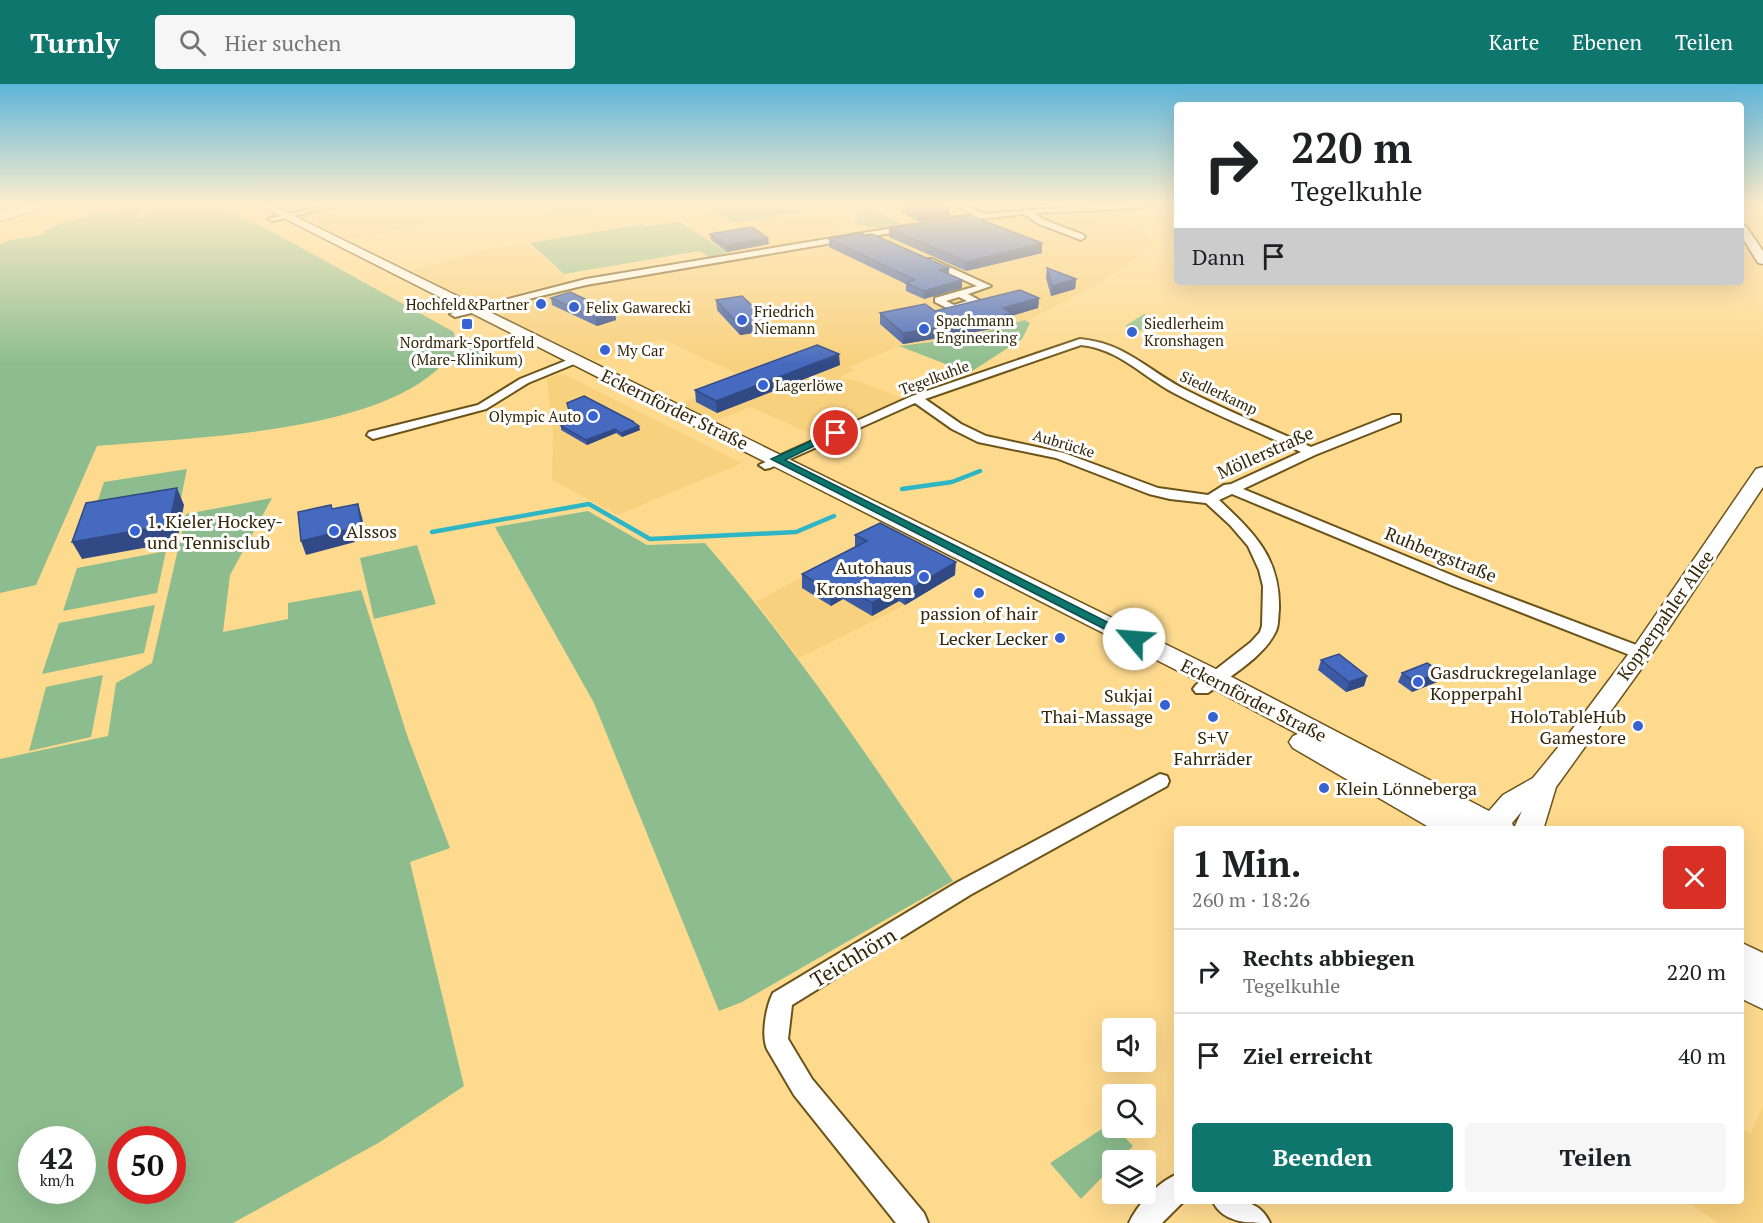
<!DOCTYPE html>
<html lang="de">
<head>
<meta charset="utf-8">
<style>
	body { margin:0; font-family:"PT Serif",serif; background:#f6f6f6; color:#202124; height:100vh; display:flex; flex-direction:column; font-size:22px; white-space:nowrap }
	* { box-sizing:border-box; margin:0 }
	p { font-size:20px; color:#757577 }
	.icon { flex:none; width:33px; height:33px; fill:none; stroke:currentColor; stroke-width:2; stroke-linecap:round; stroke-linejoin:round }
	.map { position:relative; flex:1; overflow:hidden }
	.drawer { position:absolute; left:1174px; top:742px; width:570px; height:378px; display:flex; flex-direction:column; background:#fff; border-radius:6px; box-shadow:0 6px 24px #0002 }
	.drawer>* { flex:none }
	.top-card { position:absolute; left:1174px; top:18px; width:570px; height:183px; border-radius:6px; box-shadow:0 6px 24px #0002; background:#fff; color:#202124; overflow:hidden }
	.buttons { position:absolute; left:1102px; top:934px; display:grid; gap:12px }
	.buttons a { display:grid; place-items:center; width:54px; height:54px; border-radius:6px; background:#fff; box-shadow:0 6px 24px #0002; font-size:30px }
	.speed { position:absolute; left:18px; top:1042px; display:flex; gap:12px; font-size:30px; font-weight:700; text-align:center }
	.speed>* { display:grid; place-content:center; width:78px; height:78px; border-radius:50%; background:#fff; box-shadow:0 6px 24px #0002; line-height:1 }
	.speed small { font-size:15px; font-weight:400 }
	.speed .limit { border:9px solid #d22; background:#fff; color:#111 }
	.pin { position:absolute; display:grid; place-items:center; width:51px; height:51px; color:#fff; margin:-26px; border:3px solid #fff; border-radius:50%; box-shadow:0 2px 6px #0007 }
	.me { position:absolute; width:66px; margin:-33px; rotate:297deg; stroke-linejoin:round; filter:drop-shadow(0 0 4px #0008) }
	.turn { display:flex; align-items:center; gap:21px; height:126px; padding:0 18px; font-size:27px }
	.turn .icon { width:78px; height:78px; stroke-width:2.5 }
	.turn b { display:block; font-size:42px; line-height:51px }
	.then { display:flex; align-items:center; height:57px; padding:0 18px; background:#0003; gap:12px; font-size:22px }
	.round { display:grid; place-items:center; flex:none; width:63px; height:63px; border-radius:6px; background:#f6f6f6 }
	.summary { display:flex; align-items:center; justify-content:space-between; height:102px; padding:0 18px }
	h1 { font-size:36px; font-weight:800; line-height:45px }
	.action { display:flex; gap:12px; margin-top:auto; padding:12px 18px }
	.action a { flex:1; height:69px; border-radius:6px; background:#0f766e; color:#fff; font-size:24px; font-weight:800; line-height:69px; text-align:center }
	.action a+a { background:#f6f6f6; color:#202124 }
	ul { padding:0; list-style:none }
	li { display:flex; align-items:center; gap:18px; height:84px; padding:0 18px; border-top:2px solid #e0e0e0 }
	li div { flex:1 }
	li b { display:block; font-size:22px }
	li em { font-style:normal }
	header { display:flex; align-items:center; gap:36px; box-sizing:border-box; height:84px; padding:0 30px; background:#0f766e; color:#fff }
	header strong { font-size:28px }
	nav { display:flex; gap:33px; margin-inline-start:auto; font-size:21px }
	.search { width:420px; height:54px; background:#f6f6f6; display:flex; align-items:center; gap:15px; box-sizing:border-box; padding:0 21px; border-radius:6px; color:#757577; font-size:22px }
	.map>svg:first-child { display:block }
</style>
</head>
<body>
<header>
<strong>Turnly</strong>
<div class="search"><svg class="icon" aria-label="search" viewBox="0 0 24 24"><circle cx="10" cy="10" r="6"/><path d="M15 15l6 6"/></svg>Hier suchen</div>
<nav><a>Karte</a><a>Ebenen</a><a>Teilen</a></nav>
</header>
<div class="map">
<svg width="1763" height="1139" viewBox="0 0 1763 1139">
	<rect width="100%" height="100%" fill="#feda8f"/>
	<path fill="#f8d17e" d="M327,121H507L349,156L295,129Z
		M842,122L833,139L838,150L731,170L701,152L742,144L735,140Z
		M1091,125L1105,133L1139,145L1154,162L1106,195L1033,234L964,254L899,262L849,283L855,286L838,294L861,298L902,314L816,352L751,323L714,337L679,320L747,294L662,255L595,277L503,233L506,226L526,217L590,200L986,133Z
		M526,159L570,197L478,218L469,217L410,187L481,167Z
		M558,291H565L742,379L618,431L552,396L553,350L547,294Z
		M855,464L955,491L905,521L799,574L756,518Z
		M1763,1021V1139H1719L1688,1118H1742V1044L1751,1049Z"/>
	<path fill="#8dbd8e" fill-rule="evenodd" d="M154,121H216L271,147L454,248L456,263L453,271L465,263L492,271L472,280L444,279C378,350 191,353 97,362L36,501L0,509V160L7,158L6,157L45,150V146C61,137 126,120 144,123L136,133H142Z
		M565,121H607L586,128L553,129L550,127Z
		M716,121H835L836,122L734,139L706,122Z
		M864,121L902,140L877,144L853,140L863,128Z
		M680,138L728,169L709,173L700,167L564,190L530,159L643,140L645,142Z
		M1144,230L1161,237L1147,248L1125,242Z
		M1025,236L1030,239L1022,255L969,289L899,262L964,254Z
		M187,385L180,419L92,434L104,398Z
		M272,414L230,491L223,548L288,535V519L361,506L408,654L450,764L410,778L464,1002L380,1058L233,1139H0V675L108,652L116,599L152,579L186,430ZM32,1056H82V1107H32ZM122,1056H172V1107H122Z
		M588,427L647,461L705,459C797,565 874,682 953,797L742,918L719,927L594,619L495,443Z
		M417,461L436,520L374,535L360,474Z
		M166,467L157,509L63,527L77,484Z
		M155,521L144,569L42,590L59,539Z
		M103,591L91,653L29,667L46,603Z
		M1111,1039L1113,1044H1116L1133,1062L1118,1077H1113V1082L1081,1115L1050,1079Z"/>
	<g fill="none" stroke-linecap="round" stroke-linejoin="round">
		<path stroke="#2eb6c4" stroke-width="4.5" d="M902,405L952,398L980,387
			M432,448L589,420L650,455L796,448L834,432"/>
		<defs>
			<path id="street" d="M327,121H340L272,137L268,135Z
				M956,121H965L984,130L1096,121H1155L1123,125L1034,129L1045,136L1084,151L1085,153L1081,156L1039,140L1024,130L948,138V134L974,131Z
				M911,141H914V145L586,201L455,233L450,230L586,195Z
				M926,175H932L991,202L968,210L979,216V220L953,227L935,218V214L977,202L926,179ZM959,213L967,217L954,221L946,217Z
				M1080,255C1124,259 1145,284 1182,304C1224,326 1268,343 1311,363L1392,331H1400V337L1315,371L1243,405L1461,495L1647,565L1649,569L1641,574L1635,573L1451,501L1232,410L1219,416C1254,449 1280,473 1279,525C1278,532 1279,540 1276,547C1264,573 1230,592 1208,609H1196L1193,605L1196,601L1251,558L1260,548L1262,542L1263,502L1259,486L1248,462L1230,441L1206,419L1170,415L1149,410L1056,374L978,358L952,345L915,319L770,384L765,385L759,381L912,312ZM1081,261C1119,265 1142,292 1174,309C1215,331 1259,348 1301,368L1231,400L1224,401L1208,411L1158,404L1064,369L986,352L961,340L925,315Z
				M575,273L579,274V278L528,299L486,325L373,355L367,351L369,348L478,321L520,295Z
				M1160,690L1167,692L1169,697L1167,702L970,811L792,921L788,955L812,995L924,1129L928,1139H896L794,1011L767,965C761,951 766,923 773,909L956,799Z
				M1178,1090V1118H1183L1162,1139H1129C1137,1121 1159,1097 1178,1090Z
				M1213,1118C1236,1116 1259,1114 1270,1139C1247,1139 1224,1139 1213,1118Z"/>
			<path id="secondary" d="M258,121H272L1224,589L1489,727L1503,711L1533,694L1568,651L1633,564L1756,385L1763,383V403L1649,574L1556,703L1543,746L1472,744L1473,746H1434L1293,664L1289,658L1293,652L1298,650L1206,601ZM1522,727L1514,744L1512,739Z
				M1742,141L1746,142L1763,167V180L1758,179L1742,153Z
				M1742,859L1763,869V925L1742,915Z"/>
			<path id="highway" d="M23,121H45L43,124L0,137V127Z"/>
		</defs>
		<use href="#street" stroke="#6c5318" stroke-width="4"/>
		<use href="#secondary" stroke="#6c5318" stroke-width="3"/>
		<use href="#highway" stroke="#6c5318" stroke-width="2"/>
		<use href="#street" fill="#fff" fill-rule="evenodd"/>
		<use href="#secondary" fill="#fff" fill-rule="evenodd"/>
		<use href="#highway" fill="#fff" fill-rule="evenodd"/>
	</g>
	<path fill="#3c5ba4" d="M901,121H942L950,124V133L919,138L901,128Z
		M889,144L1042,159V169L966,187L889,153Z
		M710,150L769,160L727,168L711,156Z
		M829,155L949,190L962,196V204L924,215L906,207V200L829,163Z
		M1047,184L1076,195L1075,205L1051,212L1046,194Z
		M551,214L615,229L616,236L597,242L552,221Z
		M1039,214L1038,224L1011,232V240L986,246L903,260L880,240V229L935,227Z
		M716,216L767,236V247L740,251L717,226Z
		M840,281L717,329L696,318L695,306Z
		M634,338L640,346L622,353L616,349L587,361L561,346V342Z
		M855,451L955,491L905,521L899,517L872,532L843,515L831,522L802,504V490L855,463Z
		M1321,576L1367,592L1364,602L1346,608L1318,586Z
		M1402,589L1437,598L1412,608L1398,598Z"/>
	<path fill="#314a86" d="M950,124V133L919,138V129Z
		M768,154L769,160L727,168L726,161Z
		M1042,159V169L966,187V178Z
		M949,184V192L939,186Z
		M1076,195L1075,205L1051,212L1052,202Z
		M962,196V204L924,215V207Z
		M1039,214L1038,224L1011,232V240L986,246L903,260V249Z
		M615,229L616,236L597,242L596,234Z
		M767,236V247L740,251L739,241Z
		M839,270L840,281L717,329L716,317Z
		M639,342L640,346L622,353L621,349Z
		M615,345L616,349L587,361L586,356Z
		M177,404L184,421L177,458L82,475L72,458Z
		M358,420L362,433L366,453L354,455L355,458L306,471L301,457Z
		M956,478L955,491L905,521L906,508Z
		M843,501V515L831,522L830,508Z
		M899,504V517L872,532V519Z
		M1441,588L1437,598L1412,608L1415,598Z
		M1367,592L1364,602L1346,608L1349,598Z"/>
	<path fill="#466abf" stroke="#314a86" stroke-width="1.5" d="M903,121H942L950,124L919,129Z
		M969,131L1042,159L966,178L889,144Z
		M752,143L768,154L726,161L710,150Z
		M860,149L865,151L872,150L949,184L939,186L962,196L924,207L906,199L915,196L829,155Z
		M1047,184L1076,195L1052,202Z
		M1020,206L1039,214L1003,224L1011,229L987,236L903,249L880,229L925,220L935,227Z
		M570,208L615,229L596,234L551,214Z
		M742,212L767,236L739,241L716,216Z
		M817,261L839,270L716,317L695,306Z
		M584,312L634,338H633L639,342L621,349L615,345L586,356L561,342L572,338L567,319Z
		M177,404L169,441L72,458L86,419Z
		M358,420L361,440L350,442V445L301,457L298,428L331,421L332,425Z
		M880,439L956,478L906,508L899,504L872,519L843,501L830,508L802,490L867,457L855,451Z
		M1339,570L1367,592L1349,598L1321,576Z
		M1427,579L1441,588L1415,598L1402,589Z"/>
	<linearGradient id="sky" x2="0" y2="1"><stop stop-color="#5db5da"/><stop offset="0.43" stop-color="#ffeecd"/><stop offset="1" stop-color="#ffeecd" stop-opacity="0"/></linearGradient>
	<rect width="1763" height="280" fill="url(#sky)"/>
	<path fill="#0f766e" stroke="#0a4d48" stroke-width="1.5" d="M833,347L841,349L785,376L1141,555L1134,559L1130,558L771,375Z"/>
	<g fill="#3762d2" stroke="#fff" stroke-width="2">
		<circle cx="541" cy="220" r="6"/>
		<circle cx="574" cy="223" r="6"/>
		<circle cx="742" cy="236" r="6"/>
		<rect x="461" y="234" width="12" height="12" rx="3"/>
		<circle cx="924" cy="245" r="6"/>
		<circle cx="1132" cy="248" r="6"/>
		<circle cx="605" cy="266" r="6"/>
		<circle cx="763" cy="301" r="6"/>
		<circle cx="593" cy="332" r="6"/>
		<circle cx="135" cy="447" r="6"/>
		<circle cx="334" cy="447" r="6"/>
		<circle cx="924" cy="493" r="6"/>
		<circle cx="979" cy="509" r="6"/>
		<circle cx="1060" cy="554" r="6"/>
		<circle cx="1418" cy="598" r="6"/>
		<circle cx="1165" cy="621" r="6"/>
		<circle cx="1213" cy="633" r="6"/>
		<circle cx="1638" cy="642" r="6"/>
		<circle cx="1324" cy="704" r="6"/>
	</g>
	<g text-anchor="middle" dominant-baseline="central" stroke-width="6" stroke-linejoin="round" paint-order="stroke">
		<g font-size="15" fill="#342606" stroke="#fff" text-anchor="start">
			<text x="529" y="220" text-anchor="end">Hochfeld&amp;Partner</text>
			<text x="586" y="223">Felix Gawarecki</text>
			<text x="754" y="227">Friedrich<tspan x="754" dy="17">Niemann</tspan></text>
			<text x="936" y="236">Spachmann<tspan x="936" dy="17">Engineering</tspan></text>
			<text x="1144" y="239">Siedlerheim<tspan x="1144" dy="17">Kronshagen</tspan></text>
			<text x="467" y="258" text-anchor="middle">Nordmark-Sportfeld<tspan x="467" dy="17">(Mare-Klinikum)</tspan></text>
			<text x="617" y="266">My Car</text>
			<text x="775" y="301">Lagerlöwe</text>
			<text x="581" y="332" text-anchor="end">Olympic Auto</text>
		</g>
		<g font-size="15" fill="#342606" stroke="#fff">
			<text transform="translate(934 293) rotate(-20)">Tegelkuhle</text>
			<text transform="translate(1219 308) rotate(25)">Siedlerkamp</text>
			<text transform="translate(1064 359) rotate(17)">Aubrücke</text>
		</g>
		<g font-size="18" fill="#342606" stroke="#fff">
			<text transform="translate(675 325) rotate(26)">Eckernförder Straße</text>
			<text transform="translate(1265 368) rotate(-24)">Möllerstraße</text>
			<text transform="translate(1441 470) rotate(22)">Ruhbergstraße</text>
			<text transform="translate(1665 531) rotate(-55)">Kopperpahler Allee</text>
			<text transform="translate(1254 616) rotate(27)">Eckernförder Straße</text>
		</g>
		<g font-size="18" fill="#342606" stroke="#fff" text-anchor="start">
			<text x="147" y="437">1. Kieler Hockey-<tspan x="147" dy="21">und Tennisclub</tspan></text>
			<text x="346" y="447">Alssos</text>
			<text x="912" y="483" text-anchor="end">Autohaus<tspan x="912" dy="21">Kronshagen</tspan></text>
			<text x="979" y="529" text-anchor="middle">passion of hair</text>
			<text x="1048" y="554" text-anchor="end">Lecker Lecker</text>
			<text x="1430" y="588">Gasdruckregelanlage<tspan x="1430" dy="21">Kopperpahl</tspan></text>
			<text x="1153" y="611" text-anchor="end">Sukjai<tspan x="1153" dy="21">Thai-Massage</tspan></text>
			<text x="1626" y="632" text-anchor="end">HoloTableHub<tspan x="1626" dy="21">Gamestore</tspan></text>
			<text x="1213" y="653" text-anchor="middle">S+V<tspan x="1213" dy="21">Fahrräder</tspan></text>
			<text x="1336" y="704">Klein Lönneberga</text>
		</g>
		<g font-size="21" fill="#342606" stroke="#fff">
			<text transform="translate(853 873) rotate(-31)">Teichhörn</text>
		</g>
	</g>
</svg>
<div class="buttons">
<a><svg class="icon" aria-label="sound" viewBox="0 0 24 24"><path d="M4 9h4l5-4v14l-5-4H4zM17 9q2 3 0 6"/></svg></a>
<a><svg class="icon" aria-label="search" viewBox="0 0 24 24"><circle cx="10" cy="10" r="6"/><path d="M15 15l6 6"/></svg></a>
<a><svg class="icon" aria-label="layers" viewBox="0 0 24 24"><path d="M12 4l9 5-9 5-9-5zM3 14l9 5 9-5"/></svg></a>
</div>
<div class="speed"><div>42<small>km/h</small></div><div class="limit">50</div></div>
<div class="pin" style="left:836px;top:349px;background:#d93025"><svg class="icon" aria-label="arrive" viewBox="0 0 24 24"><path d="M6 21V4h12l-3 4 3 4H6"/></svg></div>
<svg class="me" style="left:1134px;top:555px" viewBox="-20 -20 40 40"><circle r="19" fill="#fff"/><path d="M0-13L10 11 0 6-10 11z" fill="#0f766e"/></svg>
<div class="top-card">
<div class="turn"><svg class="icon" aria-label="right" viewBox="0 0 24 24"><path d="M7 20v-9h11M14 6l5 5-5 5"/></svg><div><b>220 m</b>Tegelkuhle</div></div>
<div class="then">Dann<svg class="icon" aria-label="arrive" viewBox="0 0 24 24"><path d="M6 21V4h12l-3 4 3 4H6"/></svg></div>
</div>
<section class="drawer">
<div class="summary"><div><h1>1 Min.</h1><p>260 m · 18:26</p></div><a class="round" style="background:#d93025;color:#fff"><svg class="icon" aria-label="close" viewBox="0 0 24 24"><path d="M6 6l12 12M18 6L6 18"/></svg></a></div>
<ul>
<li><svg class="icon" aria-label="right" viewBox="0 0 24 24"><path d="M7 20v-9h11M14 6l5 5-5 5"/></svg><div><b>Rechts abbiegen</b><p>Tegelkuhle</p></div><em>220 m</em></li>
<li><svg class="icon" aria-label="arrive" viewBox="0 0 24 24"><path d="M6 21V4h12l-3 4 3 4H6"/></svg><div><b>Ziel erreicht</b></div><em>40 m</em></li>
</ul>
<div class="action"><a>Beenden</a><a>Teilen</a></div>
</section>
</div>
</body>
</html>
